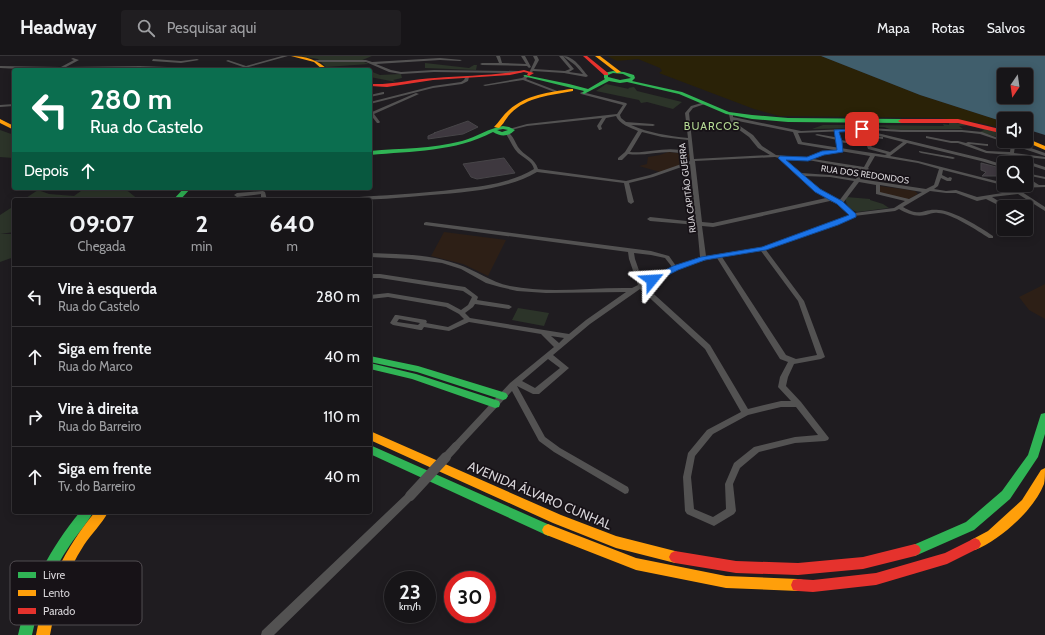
<!DOCTYPE html>
<html lang="pt">
<head>
<meta charset="utf-8">
<style>
	body { margin:0; font-family:Cabin,sans-serif; background:#201e21; color:#f1f3f6; height:100vh; display:flex; flex-direction:column; font-size:15px; white-space:nowrap }
	* { box-sizing:border-box; margin:0 }
	p { font-size:13px; color:#9e9fa2 }
	.icon { flex:none; width:22px; height:22px; fill:none; stroke:currentColor; stroke-width:2; stroke-linecap:round; stroke-linejoin:round }
	.map { position:relative; flex:1; overflow:hidden }
	.panel { position:absolute; left:12px; top:142px; width:360px; height:316px; display:flex; flex-direction:column; background:#171518; border-radius:4px; box-shadow:0 2px 10px #0003,0 0 0 1px #363437 }
	.panel>* { flex:none }
	.top-card { position:absolute; left:12px; top:12px; width:360px; height:122px; border-radius:4px; box-shadow:0 2px 10px #0003,0 0 0 1px #363437; background:#0b6e4f; color:#fff; overflow:hidden }
	.needle { width:26px; rotate:193deg }
	.controls { position:absolute; left:997px; top:12px; display:grid; gap:8px }
	.controls a { display:grid; place-items:center; width:36px; height:36px; border-radius:4px; background:#171518; box-shadow:0 2px 10px #0003,0 0 0 1px #363437; font-size:20px }
	.speed { position:absolute; left:384px; top:515px; display:flex; gap:8px; font-size:20px; font-weight:700; text-align:center }
	.speed>* { display:grid; place-content:center; width:52px; height:52px; border-radius:50%; background:#171518; box-shadow:0 2px 10px #0003,0 0 0 1px #363437; line-height:1 }
	.speed small { font-size:10px; font-weight:400 }
	.speed .limit { border:6px solid #d22; background:#fff; color:#111 }
	.pin { position:absolute; display:grid; place-items:center; width:34px; height:34px; color:#fff; margin:-17px; border-radius:8px; box-shadow:0 2px 6px #0006 }
	.me { position:absolute; width:44px; margin:-22px; rotate:63deg; stroke-linejoin:round; filter:drop-shadow(0 0 3px #0008) }
	.turn { display:flex; align-items:center; gap:14px; height:84px; padding:0 12px; font-size:18px }
	.turn .icon { width:52px; height:52px; stroke-width:2.5 }
	.turn b { display:block; font-size:28px; line-height:34px }
	.then { display:flex; align-items:center; height:38px; padding:0 12px; background:#0003; gap:8px; font-size:15px }
	.eta { display:flex; justify-content:space-evenly; align-items:center; height:68px; text-align:center }
	.eta b { font-size:24px; font-weight:700; line-height:28px }
	ul { padding:0; list-style:none }
	li { display:flex; align-items:center; gap:12px; height:60px; padding:0 12px; border-top:1px solid #363437 }
	li div { flex:1 }
	li b { display:block; font-size:15px }
	li em { font-style:normal }
	header { display:flex; align-items:center; gap:24px; box-sizing:border-box; height:56px; padding:0 20px; background:#171518; border-bottom:1px solid #363437 }
	header strong { font-size:19px }
	nav { display:flex; gap:22px; margin-inline-start:auto; font-size:14px }
	.search { width:280px; height:36px; background:#201e21; display:flex; align-items:center; gap:10px; box-sizing:border-box; padding:0 14px; border-radius:4px; color:#9e9fa2; font-size:15px }
	.map>svg:first-child { display:block }
</style>
</head>
<body>
<header>
<strong>Headway</strong>
<div class="search"><svg class="icon" aria-label="search" viewBox="0 0 24 24"><circle cx="10" cy="10" r="6"/><path d="M15 15l6 6"/></svg>Pesquisar aqui</div>
<nav><a>Mapa</a><a>Rotas</a><a>Salvos</a></nav>
</header>
<div class="map">
<svg width="1045" height="579" viewBox="0 0 1045 579">
	<rect width="100%" height="100%" fill="#1f1c20"/>
	<path fill="#2d1f16" d="M668,96L689,98V106L660,116L639,110L647,108L648,101L660,99Z
		M880,130L915,135L918,138L907,144L880,137Z
		M444,176L506,184L488,220L463,208L431,200Z
		M1045,228V263L1029,254L1019,241Z"/>
	<path fill="#2c3429" d="M299,0H372L360,5L333,4L364,6L369,8L326,11L318,3Z
		M425,7L469,12L474,9H477L476,14L425,12Z
		M370,15L380,19L401,18L402,22L393,24L396,26L370,21Z
		M606,28L629,33L628,32L634,31L637,35L682,46L673,53L647,46L641,47L639,44L596,35Z
		M949,66C968,68 986,72 1004,78V83L980,76L984,74L970,69L959,70L963,73L893,74L884,71H859L856,69L865,68L869,69L944,70L943,68L949,69Z
		M845,68H852L858,72L812,73L823,69H846Z
		M0,74L14,79V102L0,101Z
		M85,132H124L139,144H23L38,134L49,138L74,140Z
		M846,141L870,143V144L883,148L889,152L857,156C851,154 844,148 846,141Z
		M14,150V176L0,178V159Z
		M0,178H14V201L0,206Z
		M518,252L549,257L544,270L512,264Z"/>
	<path fill="#2a2207" d="M607,0H821L920,39L1004,66V73L981,67L940,62L779,60L754,53L659,17L662,15L660,12L638,3L617,5Z"/>
	<path fill="#405e6c" fill-rule="evenodd" d="M821,0H1045V79L1026,73V63H1004V66L920,39ZM1004,19H1026V41H1004Z"/>
	<path fill="#3e383f" stroke="#474548" d="M468,65L478,71L463,78L428,83V80L435,77H434Z
		M504,102L515,117L477,123L471,121L463,108Z
		M981,107L1004,113V120H982L986,116L981,114Z"/>
	<g fill="none" stroke-linecap="round" stroke-linejoin="round">
		<path fill="#535252" fill-rule="evenodd" d="M282,0H288L245,12L260,14H244L242,13L232,14L243,11L226,5L228,4L246,10Z
			M496,0H500L502,7L526,8L521,0H525L531,11L529,12L527,10L482,9L480,8L482,7H499Z
			M533,0H537L539,4L534,13L565,15L570,13L559,0H563L574,13L569,16L583,18L575,9L563,0C574,0 582,13 588,20L586,21L564,17L533,15L531,17H529L535,4Z
			M73,2L79,4L66,11L140,10L222,13L224,14L140,12L20,13L0,12V10L61,11L74,4L71,3Z
			M440,2L462,4L460,5L440,4L376,8L391,14L401,16L434,14L520,15L522,16L520,17L434,16L401,18L389,16L366,6H316L314,5L316,4H366L372,6Z
			M153,3L181,5L197,3L199,4L181,7L152,5Z
			M524,19H526L528,21L526,23L560,36L557,37L523,24L485,30L483,29L522,22L524,21Z
			M466,20L469,21L468,25L462,28L433,32L370,48V46L433,30L461,26L464,24Z
			M383,36H384V38L370,41V39Z
			M582,36L626,47L627,48L620,59L621,62L626,66L653,68L655,69L653,70L631,69C649,77 668,80 688,82L685,57L691,50L705,46V48L693,52L689,57L694,103L770,99L758,92L749,81L731,68L729,58L731,57L733,58V61L801,75L870,72L901,74H962L982,76L1006,85L1004,86L980,78L962,76H901L870,74L798,77L802,86L885,99L887,98L868,93L867,90L839,86H837V84L815,79L817,78L840,82V84L867,88L872,80L883,81V83L875,82L870,89L872,91L890,96L903,86L868,77V75H869L985,103L1004,109V112L981,105L907,87L890,100L918,105L1004,127V129H1033L1026,125V122H1028L1039,129H1045V131L1018,132L1022,136L1045,151V155L1018,138L992,141L1008,151H1004V152L986,143L977,145L956,137H946L930,135L903,151C922,162 922,152 939,154C954,155 980,171 993,180V182H989C978,175 951,157 938,157C934,156 930,158 926,159C915,161 908,158 899,153L895,155L854,160L849,164L766,194L804,245L825,301L821,303L794,308L788,321L786,330L801,346L829,382L828,384L825,385L795,387L759,396L740,412L733,428L736,455L734,458L714,470L687,458L685,455L683,421L688,397L707,374L741,356L705,293L640,233L590,268L553,299L569,312L539,338H533L517,330L545,381L560,392L628,431L629,434L628,437L625,438L554,396L539,385L512,335L459,392L456,393L453,392L452,390L453,388L510,327L554,291L541,278L469,266L449,275L424,271L422,274H420L393,269L390,267L395,259H397L426,264L427,266L426,267L448,271L464,263L459,258L446,251L388,241L370,243V239L388,237L448,247L461,254L468,249L472,241L463,235L380,222H370V218H380L465,231L477,240L478,241L477,244L509,249L512,251L509,253L475,248L473,251L465,257L470,262L569,278L586,264L626,236L546,237L517,235L500,231L486,227L461,213L442,207L411,203L370,201V197C399,198 429,198 457,208C476,214 490,226 510,230C550,238 592,231 632,232L638,229L629,203L628,196L424,169V167L426,166L651,195L669,200L676,210L700,201L697,169L650,165L647,163L650,161L696,166L690,108L653,121L629,127L634,146L631,148L628,146L624,127L537,116C506,134 466,136 431,139C401,142 372,144 342,144L345,142C383,139 420,138 458,133C484,130 511,127 534,113C532,105 524,102 518,97C512,91 510,83 505,77L507,76C513,79 515,86 518,91C524,100 535,102 538,113L626,125L650,119L690,105L688,84L662,81L642,76L630,96C646,98 671,89 685,96C681,98 675,96 670,96C656,96 642,100 628,98L622,104H618V102L625,96L638,75C631,72 619,68 616,60L606,62L601,70L602,73L600,74H599L597,70L602,62L527,70L511,74L509,73L527,68L617,58L623,49L581,38L580,37ZM733,64L793,76L798,88L870,100L864,111L813,103L824,98L838,97V96L836,95L823,96L808,102L776,99L762,90L753,79L734,66ZM875,100L918,107L939,113L934,129L926,133L860,123L867,114L869,113L868,112ZM775,101L779,102L826,142L713,167L702,166L695,105ZM784,102L808,104L862,114L856,123L830,119L801,117ZM943,114L1014,132L1015,135L977,141L956,134L946,135L934,133L938,130L941,122L947,125H951L952,122L950,121L948,122L942,119ZM804,120L830,121L854,125L839,145L832,142ZM859,126L876,129V138L905,145L894,152L854,157L843,147ZM880,129L922,136L909,143L880,136ZM830,145L838,148L850,159L845,162L762,191L706,200L702,170L713,171ZM761,195L798,245L817,299L796,303L786,299L722,201ZM634,197L651,199L665,202L672,211L643,226L635,203ZM717,202L780,303L788,306L780,321L778,331L791,345H781L748,353L710,289L645,230C668,218 691,206 717,202ZM399,263L420,267L418,269L397,266ZM551,280L564,282L559,287ZM548,303L560,312L535,332L522,325ZM781,351H796L818,379L795,381L754,391L734,407L725,428L726,453L713,461L694,453L691,421L695,400L713,378L748,359Z
			M416,37L419,38L374,58L380,66L379,67H377L370,58L372,56Z
			M14,48V50L0,51V49Z
			M926,80L951,85H958L966,87L968,86L986,88H988V90L969,88L987,95L1010,96L1011,88L1007,86L1011,85L1045,97V100L1015,90L1014,97L1045,101V103L1017,100L1021,103L1045,111V114L1017,105L1011,99L986,97L958,87H951L926,82Z
			M919,95L953,101L955,102L953,103L921,97L919,96Z
			M1026,117L1045,121V123L1026,119Z
			M263,135L265,136L267,144H261V138L237,141L234,139L237,137Z
			M1013,149L1018,150L1019,151H1010Z
			M410,436L413,437L414,440L413,443L274,579H261L262,575L407,437Z"/>
		<path fill="#30b455" fill-rule="evenodd" d="M613,15L624,16L634,19L635,22L632,25L682,36L729,56L752,59L788,62L901,63L904,65L901,67L788,66L752,63L726,58L679,38L627,26L620,27L609,25L584,38L582,37L584,35L523,20L525,19L569,28L588,33L605,23L604,22V17ZM613,17L623,18L631,22L620,24L608,21V19Z
			M503,70L509,71L515,74C508,81 501,81 493,76C455,96 412,95 370,99V95C401,92 432,93 462,85C477,81 489,72 503,70ZM503,73L508,74L502,76L497,74Z
			M184,132H191L180,144H173Z
			M370,300L418,310L506,337L508,340L506,343L503,344L417,316L370,306Z
			M370,307L416,318L499,345L500,348L499,351L495,352L412,323L370,313Z
			M1045,357V378L1038,401L1010,443L974,474L915,500L911,498L909,494L911,490L966,466L1002,435L1028,399L1040,361L1041,358Z
			M370,389L552,470L554,474L552,478L548,480L544,478L370,398Z
			M80,456H93C87,468 77,478 70,489C51,517 39,546 32,579H18C29,533 50,492 80,456Z"/>
		<path fill="#ff9f0a" fill-rule="evenodd" d="M291,0C306,0 318,4 328,14H323L314,6Z
			M595,0H600L621,16L617,17Z
			M571,33H573V35C551,39 527,41 511,57C506,62 504,68 499,72L494,71C499,66 503,59 509,54C526,39 549,36 571,33Z
			M0,63L14,70V74L0,67Z
			M1026,82L1045,90V94L1024,85H1026Z
			M370,375L561,459L616,480L675,495L679,497L681,501L679,505L675,507L616,492L553,467L370,384Z
			M1045,412C1045,417 1045,424 1044,428C1034,454 1000,484 975,494L971,492L969,488L971,484L988,475L1022,444L1041,414Z
			M95,456H108C102,468 91,478 84,489C66,517 56,546 50,579H36C45,533 65,492 95,456Z
			M548,468L636,502L726,520L798,523L803,524L805,529L803,534L798,535L726,532L636,514L544,478L542,474L544,470Z"/>
		<path fill="#e5322d" fill-rule="evenodd" d="M583,0H587L608,17V19H604Z
			M524,14L534,17L529,20L527,19L528,17L524,16L510,19L433,24L387,31L370,30V28C392,29 413,23 435,22C464,19 495,20 524,14Z
			M958,63L1004,74V78L958,67H901L898,65L901,63Z
			M975,482L979,484L981,488L979,492L947,508L876,529L813,536L798,535L793,534L791,529L793,524L798,523L813,524L876,517L945,497Z
			M915,488L919,490L921,494L919,498L915,500L863,513L798,519L736,517L675,507L671,505L669,501L671,497L675,495L736,505L798,507L863,501Z"/>
		<path stroke="#535252" stroke-width="8" d="M445,402L456,390"/>
		<path stroke="#535252" stroke-width="10" d="M410,440L446,401"/>
	</g>
	<path fill="#1a73e8" stroke="#114b97" d="M864,72V74L862,75L839,76L842,85L843,96L824,99L808,105L786,104L820,133L842,145L856,158V161L838,169L766,194L705,204L678,214L655,226H650V222L673,210L701,201L762,191L849,159L837,148L815,136L778,102L780,100L807,101L822,95L837,94L834,74Z"/>
	<g text-anchor="middle" dominant-baseline="central" stroke-width="3.5" stroke-linejoin="round" paint-order="stroke">
		<g font-size="9" fill="#d7d4d8" stroke="#171217">
			<text transform="translate(865 118) rotate(8)">RUA DOS REDONDOS</text>
			<text transform="translate(687 132) rotate(-97)">RUA CAPITÃO GUERRA</text>
		</g>
		<g font-size="11" letter-spacing="1" fill="#b4d993" stroke="#171217">
			<text x="712" y="70">BUARCOS</text>
		</g>
		<g font-size="13" fill="#d7d4d8" stroke="#171217">
			<text transform="translate(540 439) rotate(23)">AVENIDA ÁLVARO CUNHAL</text>
		</g>
	</g>
	<rect x="10" y="505" width="132" height="64" rx="6" fill="#171217" stroke="#514c51" stroke-width="1"/>
	<rect x="18" y="516" width="18" height="6" fill="#30b455"/>
	<rect x="18" y="534" width="18" height="6" fill="#ff9f0a"/>
	<rect x="18" y="552" width="18" height="6" fill="#e5322d"/>
	<g font-size="11" fill="#d7d4d8">
		<text x="43" y="523">Livre</text>
		<text x="43" y="541">Lento</text>
		<text x="43" y="559">Parado</text>
	</g>
</svg>
<div class="controls">
<a><svg class="needle" viewBox="-14 -14 28 28"><path d="M0-13l5 13h-10z" fill="#e53935"/><path d="M0 13l5-13h-10z" fill="#9e9fa2"/></svg></a>
<a><svg class="icon" aria-label="sound" viewBox="0 0 24 24"><path d="M4 9h4l5-4v14l-5-4H4zM17 9q2 3 0 6"/></svg></a>
<a><svg class="icon" aria-label="search" viewBox="0 0 24 24"><circle cx="10" cy="10" r="6"/><path d="M15 15l6 6"/></svg></a>
<a><svg class="icon" aria-label="layers" viewBox="0 0 24 24"><path d="M12 4l9 5-9 5-9-5zM3 14l9 5 9-5"/></svg></a>
</div>
<div class="speed"><div>23<small>km/h</small></div><div class="limit">30</div></div>
<div class="pin" style="left:862px;top:73px;background:#d93025"><svg class="icon" aria-label="arrive" viewBox="0 0 24 24"><path d="M6 21V4h12l-3 4 3 4H6"/></svg></div>
<svg class="me" style="left:652px;top:224px" viewBox="-20 -20 40 40"><path d="M0-17L14 15 0 8-14 15z" fill="#1a73e8" stroke="#fff" stroke-width="4"/></svg>
<div class="top-card">
<div class="turn"><svg class="icon" aria-label="left" viewBox="0 0 24 24"><path d="M17 20v-9H6M10 6l-5 5 5 5"/></svg><div><b>280 m</b>Rua do Castelo</div></div>
<div class="then">Depois<svg class="icon" aria-label="ahead" viewBox="0 0 24 24"><path d="M12 20V5M6 11l6-6 6 6"/></svg></div>
</div>
<section class="panel">
<div class="eta">
<div><b>09:07</b><p>Chegada</p></div>
<div><b>2</b><p>min</p></div>
<div><b>640</b><p>m</p></div>
</div>
<ul>
<li><svg class="icon" aria-label="left" viewBox="0 0 24 24"><path d="M17 20v-9H6M10 6l-5 5 5 5"/></svg><div><b>Vire à esquerda</b><p>Rua do Castelo</p></div><em>280 m</em></li>
<li><svg class="icon" aria-label="ahead" viewBox="0 0 24 24"><path d="M12 20V5M6 11l6-6 6 6"/></svg><div><b>Siga em frente</b><p>Rua do Marco</p></div><em>40 m</em></li>
<li><svg class="icon" aria-label="right" viewBox="0 0 24 24"><path d="M7 20v-9h11M14 6l5 5-5 5"/></svg><div><b>Vire à direita</b><p>Rua do Barreiro</p></div><em>110 m</em></li>
<li><svg class="icon" aria-label="ahead" viewBox="0 0 24 24"><path d="M12 20V5M6 11l6-6 6 6"/></svg><div><b>Siga em frente</b><p>Tv. do Barreiro</p></div><em>40 m</em></li>
</ul>
</section>
</div>
</body>
</html>
